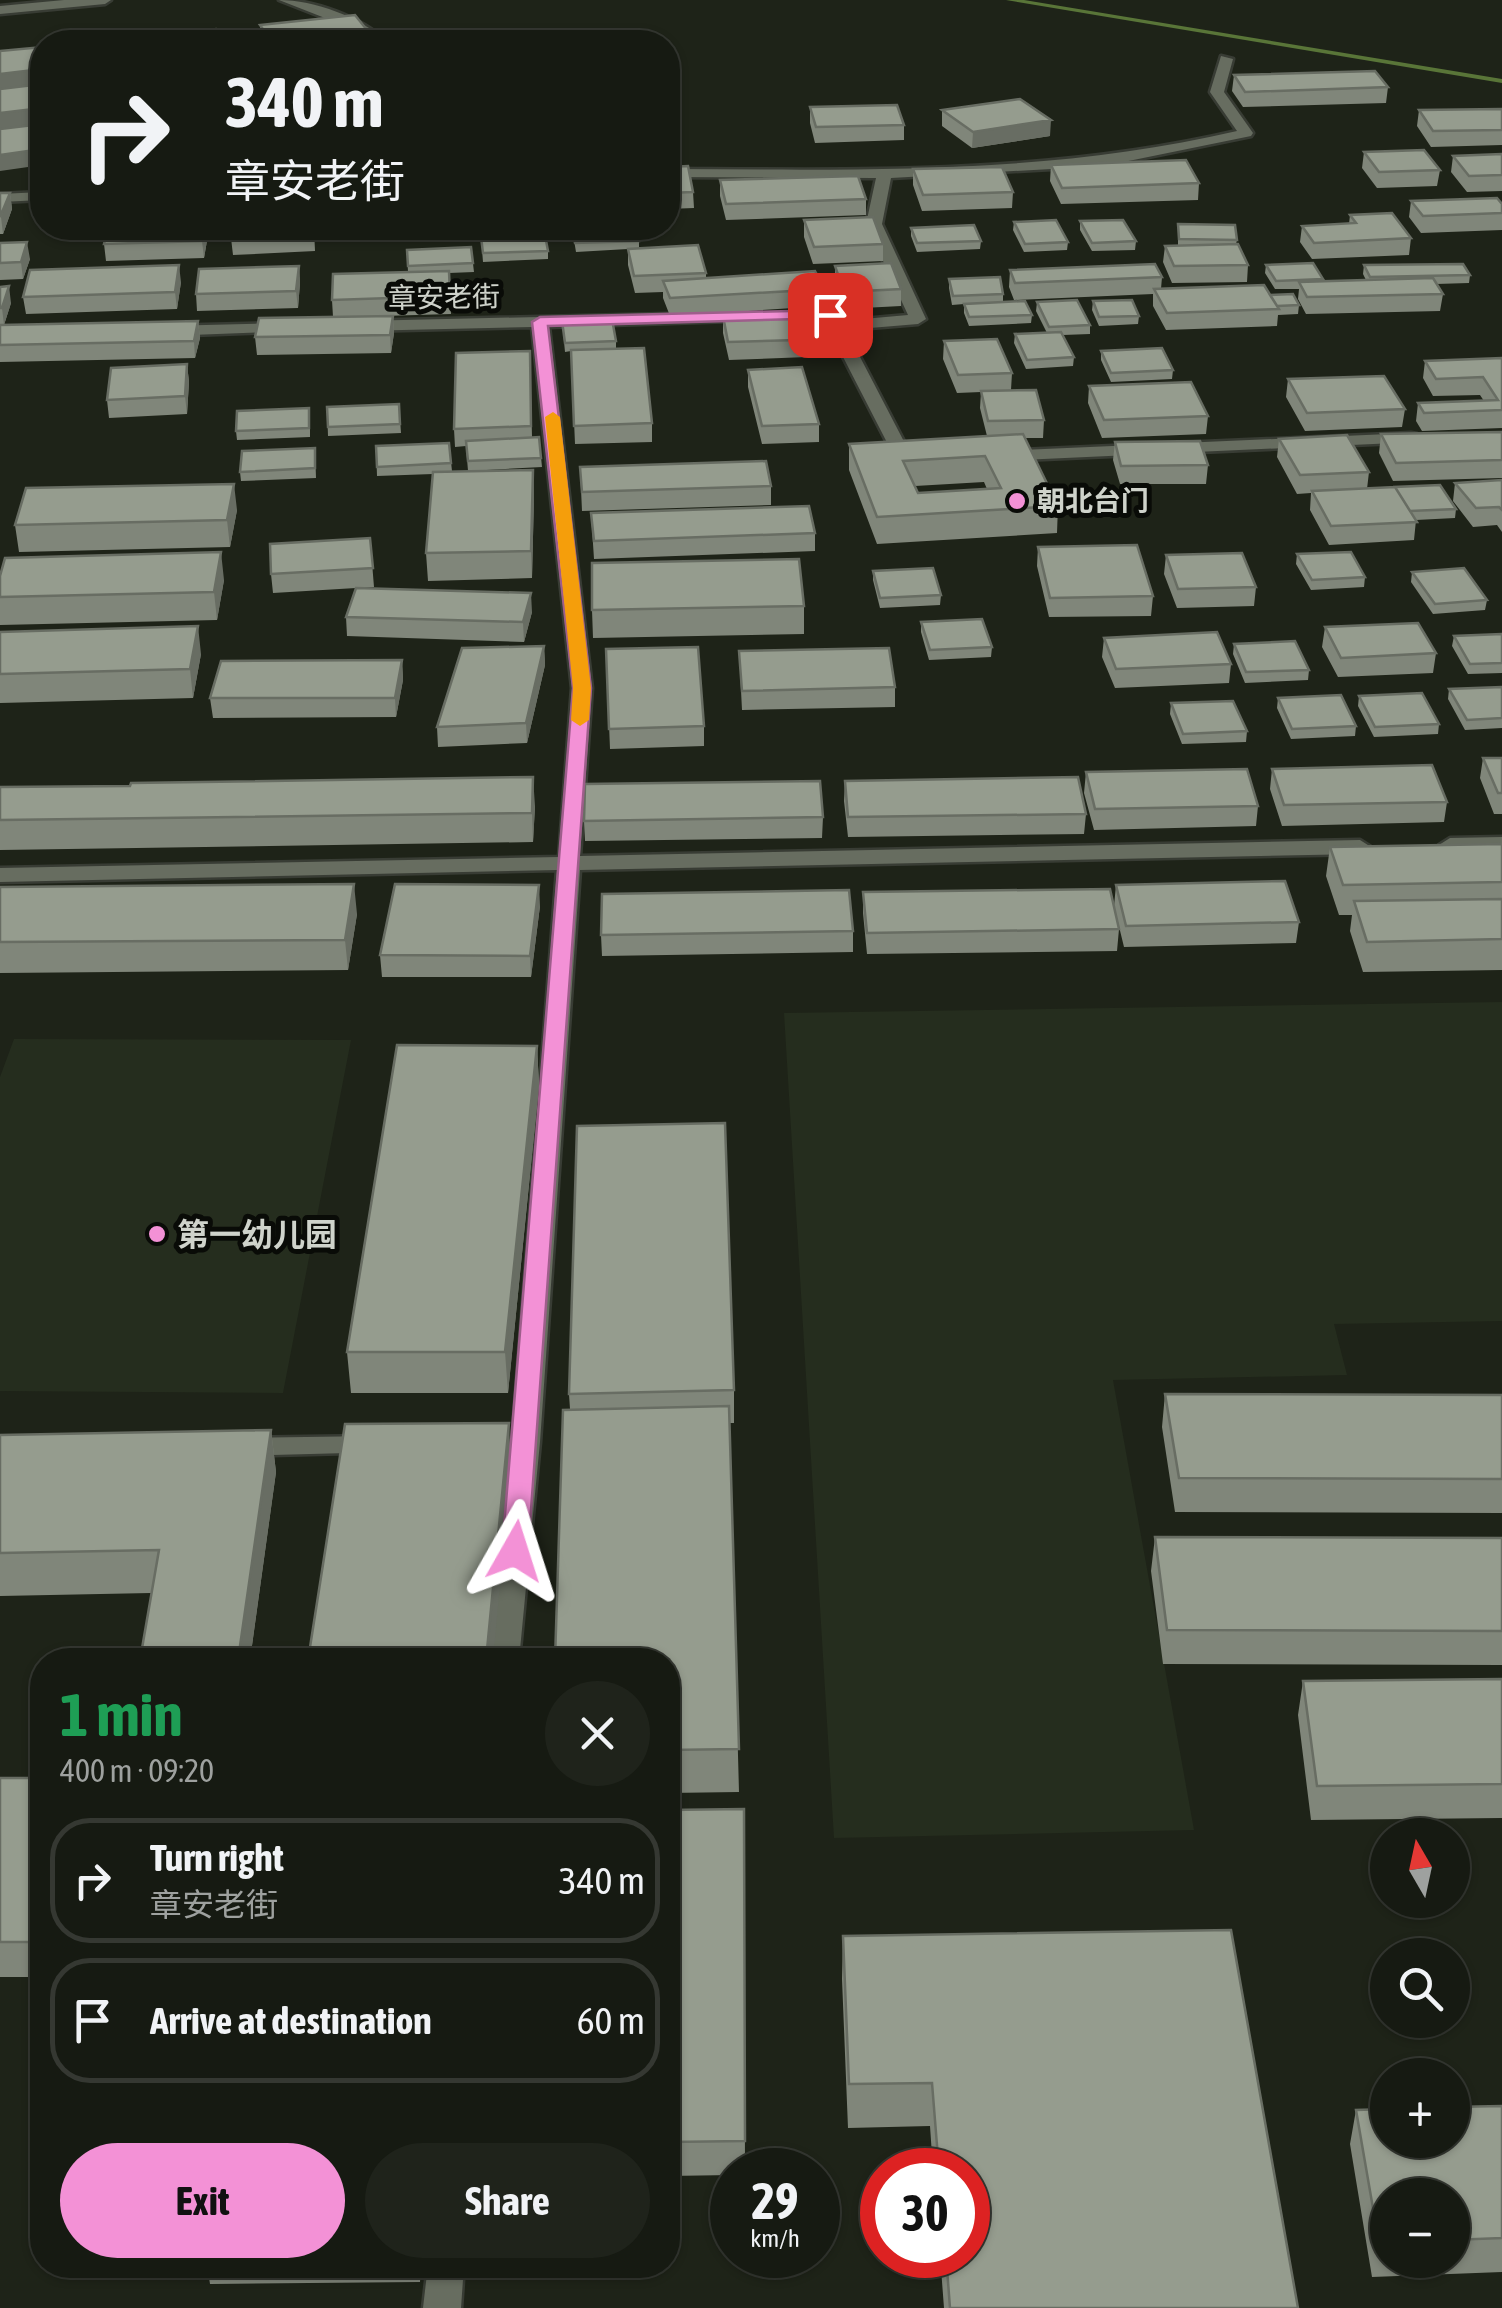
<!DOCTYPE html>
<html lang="en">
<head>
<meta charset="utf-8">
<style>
	body { margin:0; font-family:"Asap Condensed","Noto Sans SC",sans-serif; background:#1f231b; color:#f1f3f6; height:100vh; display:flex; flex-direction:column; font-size:38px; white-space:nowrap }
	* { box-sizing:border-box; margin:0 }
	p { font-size:32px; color:#9ea19f }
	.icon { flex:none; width:55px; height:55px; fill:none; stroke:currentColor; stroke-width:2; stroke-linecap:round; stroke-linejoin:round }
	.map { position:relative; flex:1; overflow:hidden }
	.drawer { position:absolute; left:30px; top:1648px; width:650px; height:630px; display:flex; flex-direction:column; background:#161a12; border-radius:40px; box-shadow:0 2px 8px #0004,0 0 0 2px #353832 }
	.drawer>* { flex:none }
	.hud { position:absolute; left:30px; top:30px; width:650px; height:210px; border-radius:40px; box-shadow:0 2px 8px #0004,0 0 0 2px #353832; background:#161a12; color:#f1f3f6; overflow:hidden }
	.needle { width:65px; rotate:351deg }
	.buttons { position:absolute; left:1370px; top:1818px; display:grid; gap:20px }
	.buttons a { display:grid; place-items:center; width:100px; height:100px; border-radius:50%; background:#161a12; box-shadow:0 2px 8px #0004,0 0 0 2px #353832; font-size:50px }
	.speed { position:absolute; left:710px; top:2148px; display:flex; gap:20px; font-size:50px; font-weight:700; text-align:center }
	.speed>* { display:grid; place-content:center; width:130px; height:130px; border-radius:50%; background:#161a12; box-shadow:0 2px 8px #0004,0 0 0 2px #353832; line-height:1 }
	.speed small { font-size:25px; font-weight:400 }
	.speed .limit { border:15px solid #d22; background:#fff; color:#111 }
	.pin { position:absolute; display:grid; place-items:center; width:85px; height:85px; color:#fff; margin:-42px; border-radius:20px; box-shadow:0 5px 15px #0006 }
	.me { position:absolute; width:110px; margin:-55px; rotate:6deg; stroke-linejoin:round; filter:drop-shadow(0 0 8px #0008) }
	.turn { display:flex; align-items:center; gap:35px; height:210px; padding:0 30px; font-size:45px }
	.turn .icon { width:130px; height:130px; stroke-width:2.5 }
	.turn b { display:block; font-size:70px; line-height:85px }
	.round { display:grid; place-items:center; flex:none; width:105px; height:105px; border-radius:52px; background:#1f231b }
	.overview { display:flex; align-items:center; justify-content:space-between; height:170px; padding:0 30px }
	h1 { font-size:60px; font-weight:700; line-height:75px; color:#1e9e55 }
	.action { display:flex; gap:20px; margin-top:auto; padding:20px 30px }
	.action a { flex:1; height:115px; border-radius:60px; background:#f391d6; color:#111; font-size:40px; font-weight:700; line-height:115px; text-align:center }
	.action a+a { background:#1f231b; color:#f1f3f6 }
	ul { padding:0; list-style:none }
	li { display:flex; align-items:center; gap:30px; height:125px; margin:0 20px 15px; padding:0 10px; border:5px solid #353832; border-radius:40px }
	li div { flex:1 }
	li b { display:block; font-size:38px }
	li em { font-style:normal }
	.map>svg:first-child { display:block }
</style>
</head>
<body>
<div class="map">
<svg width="1502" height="2308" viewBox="0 0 1502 2308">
	<rect width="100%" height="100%" fill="#1e2318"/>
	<path fill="#252d1e" d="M1502,1002V1321L1334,1324L1347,1375L1113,1380L1194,1830L834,1838L784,1013Z
		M14,1039L351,1040L283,1393L0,1391V1077Z"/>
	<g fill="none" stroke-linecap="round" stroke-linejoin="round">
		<path fill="#597538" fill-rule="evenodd" d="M1006,0H1024L1502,79V83Z"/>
		<defs>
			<path id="minor" d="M64,0H111L105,4L0,14V6Z
				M279,0C314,0 361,17 387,42H372L353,29Z
				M1221,56L1233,59L1224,92L1253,133L1251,136L1104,166L891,178L882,224L926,319L918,324L846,330L911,455L925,460L916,465L896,460L824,320L795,321L787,316L795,311L830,310L841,321L908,315L866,224L876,178L668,177V169C860,170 1049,175 1237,131L1210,92Z
				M42,192V200L0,202V194Z
				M755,312L763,317L761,320L549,327L592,688L580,856L1360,840L1371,847L1360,854L580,870L540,1442L519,1660H489L512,1442L557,870L0,882V868L559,857L572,688L532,327L360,331L352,326L360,321Z
				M290,323L296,325V331L165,336L157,331L165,326Z
				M1411,433L1417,434V442L1001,461L992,456L1001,451Z
				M1502,837V851L1450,852L1439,845L1450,838Z
				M375,1436L385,1438L389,1445L385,1452L240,1456L230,1454L226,1447L230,1440L240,1438Z
				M428,2265H464L461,2308H423Z"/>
		</defs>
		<use href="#minor" stroke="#383c34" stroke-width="5"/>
		<use href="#minor" fill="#676d60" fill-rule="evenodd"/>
	</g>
	<path fill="#80867a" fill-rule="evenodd" d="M260,25L372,42H263L261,40Z
		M1234,75L1388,87L1386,103L1243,107L1232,91Z
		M810,107L904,125V140L815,143L810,123Z
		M1502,109V145L1431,147L1417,126L1419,110Z
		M942,110L1050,136L972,148L942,126Z
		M1364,152L1440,170L1437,186L1377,188L1362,168Z
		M1502,154V191L1467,192L1451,172L1453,156Z
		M1051,165L1199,183L1198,200L1061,204L1050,181Z
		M668,167L693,192L694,208L668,209Z
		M913,169L1013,192L1012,208L922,211L913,185Z
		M720,180L866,199V215L726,220L720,196Z
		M0,193H10L12,209L3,234H0Z
		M1411,201L1502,204V230L1421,233L1409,217Z
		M1350,215L1411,238L1409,255L1312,259L1300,242L1302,226L1349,224Z
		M804,220L883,244V261L813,264L804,237Z
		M1080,221L1136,241L1135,250L1092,251L1080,230Z
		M1014,222L1068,242L1067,250L1024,252L1013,230Z
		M1178,224L1237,240L1236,244L1248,265L1247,282L1172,283L1163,262L1165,246L1178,245Z
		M104,228H207L208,235L204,258L106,261L104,244L108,228Z
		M314,228L315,251L233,255L231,238Z
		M416,228H480V236L416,238Z
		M572,228L639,241V248L706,273V278L825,289V306L670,316L663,298V292L635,293L628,265V249L576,252Z
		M911,228L981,241L980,249L917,252L911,236Z
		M481,237L548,251V259L483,262Z
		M0,243L30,259L23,279L0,280Z
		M471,247L474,272L449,273L451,314L347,317L393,316L394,333L391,353L257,355L255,337L333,317L332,300L408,272L407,250Z
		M1266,265L1323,279V281L1366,280L1363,274L1364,265L1470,275L1469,283L1436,284L1443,294L1440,311L1306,314L1298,299L1299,289H1275L1265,273Z
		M299,266L300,283L298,308L197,311L196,294Z
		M835,266L901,289V306L844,309L835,282Z
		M1010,270L1162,277L1161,289L1270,295L1299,305L1298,314L1278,315L1277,326L1166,330L1153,306V294L1014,300L1009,287Z
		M949,279L1003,294V302L1032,315L1031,323L969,326L964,313V304L952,305L949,288Z
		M181,282L177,309L26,314L23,297Z
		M0,287L11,303L4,325L198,321L200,338L195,358L0,362Z
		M1093,301L1139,316L1138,324L1099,326L1092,310Z
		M1037,302L1090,325V334L1063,335L1074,357L1073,366L1026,369L1014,343L1015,334L1047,333L1036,311Z
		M723,316L834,339V356L729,360L723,333Z
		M562,321L616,341V349L652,423V442L575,444L571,351L565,352Z
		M944,341L1012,373L1011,390L1044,420L1043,438H1025L1058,506L1057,533L877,544L849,470V444L987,436L980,408L981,392L957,393L943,359ZM984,482L987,489L918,493L915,486Z
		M530,351L532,437H539L542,467L468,471L466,446L455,447L454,429Z
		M1101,351L1173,370L1172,379L1111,382L1101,360Z
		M1502,358V428L1422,431L1416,421L1418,403L1484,401L1480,395L1433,396L1423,378L1425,361Z
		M187,364L189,382L187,414L109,418L107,400Z
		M748,370L819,424V442L762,444L748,387Z
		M1288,379L1405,409L1402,427L1305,431L1286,397Z
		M1089,386L1208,416L1206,434L1102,438L1088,403Z
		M399,404L401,433L328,436L327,407Z
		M310,417V437L237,440L236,431Z
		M1502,432V478L1393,481L1379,453L1381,434Z
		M1279,439L1369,472L1367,489L1456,509L1455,518L1416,520L1414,540L1329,545L1310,510L1311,493L1297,494L1277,457Z
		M1115,442L1208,465L1206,484H1120L1113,460Z
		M449,443L452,471L533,470L534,496L532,578L428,581L426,553L433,474L377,476L376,446Z
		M315,448L316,478L241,481L240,472Z
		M580,467L771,486V505L582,511Z
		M1502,480V532L1497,525L1473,527L1453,501L1455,483Z
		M237,510L230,547L19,552L15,525Z
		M591,513L815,533V551L594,559Z
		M370,538L374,587L358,588L532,612L524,642L347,636L346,617L356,588L273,593L271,574Z
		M1038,547L1153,596L1151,616L1049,617L1037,566Z
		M1297,554L1365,577L1364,587L1311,590L1296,564Z
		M1166,555L1256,587L1254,606L1177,608L1164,574Z
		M873,571L941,595L940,605L880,608L873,580Z
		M1412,572L1487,600L1485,610L1433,614L1411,582Z
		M0,576L224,580L217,620L0,625Z
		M804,606V634L593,638L592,610Z
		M921,622L992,647L991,657L929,660L921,632Z
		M1325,627L1436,653L1433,673L1338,677L1322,647Z
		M0,632L201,654L193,698L0,703Z
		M1502,634V673L1468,674L1452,646L1454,636Z
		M1104,638L1231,664L1229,683L1115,688L1102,657Z
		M1234,644L1309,670L1308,680L1245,683L1233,654Z
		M544,646L545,665L527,743L438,747L437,727Z
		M606,649L704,726V746L610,749Z
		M739,651L895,687V707L742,710Z
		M402,660L403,680L396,717L213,718L210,698Z
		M1502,687V728L1465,730L1448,699L1449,689Z
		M1359,696L1439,724L1438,734L1374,737L1358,706Z
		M1278,698L1356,726L1355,736L1291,739L1277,708Z
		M1171,703L1247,731L1246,742L1182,744L1170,714Z
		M1483,758H1502V814H1494L1480,778Z
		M1272,769L1447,802L1444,822L1282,826L1270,789Z
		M1086,772L1258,806L1256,826L1094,830L1084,793Z
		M845,781L1086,814L1084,834L848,837L844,801Z
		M0,787L535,806L533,842L0,850Z
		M823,817L822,838L585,841L584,821Z
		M1502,844V970L1363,972L1350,931L1352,915H1339L1326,876L1330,847Z
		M1116,885L1299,922L1296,943L1124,947L1114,906Z
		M0,887L357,914L348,970L0,973Z
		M863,892L1119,929L1117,951L867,954L863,913Z
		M540,906L531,977H382L380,955Z
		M853,931V952L602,956L601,935Z
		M537,1046L539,1085L508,1393H351L347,1352Z
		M734,1390V1423H729L739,1792L668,1793V1660L570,1409L569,1394Z
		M1165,1394L1502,1395V1513L1175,1512L1162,1427Z
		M271,1430L276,1472L250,1660H140L151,1593L0,1596V1435Z
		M1155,1537L1502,1538V1665L1163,1664L1151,1571Z
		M1502,1679V1818L1311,1820L1298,1715L1303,1681Z
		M0,1778H42V1977H0Z
		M744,1809L745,2170H732V2175L668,2176V1810Z
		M843,1936L1298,2308H944L940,2255H968V2170H933L930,2126L848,2128L842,1979Z
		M1502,2106V2272L1372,2277L1350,2144L1356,2110ZM1388,2195H1452V2260H1388Z
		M207,2265H421L420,2282L210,2284Z"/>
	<path fill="#686d63" d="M371,35L372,42H303Z
		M42,69V85L0,89V74Z
		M42,108V124L0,129V113Z
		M1051,120L1050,136L972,148L973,132Z
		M42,149V165L0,171V155Z
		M10,193L12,209L3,234L1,217Z
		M205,228H207L208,235L204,258L202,241Z
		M27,242L30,259L23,279L21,262Z
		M179,265L181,282L177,309L175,292Z
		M299,266L300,283L298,308L296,291Z
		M9,286L11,303L4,325L2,308Z
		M393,316L394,333L391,353L390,335Z
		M198,321L200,338L195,358L194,341Z
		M187,364L189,382L187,414L185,396Z
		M533,470L534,496L532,578L531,551Z
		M234,484L237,510L230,547L227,520Z
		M221,552L224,580L217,620L214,592Z
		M531,593L532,612L524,642L523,622Z
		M198,626L201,654L193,698L190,669Z
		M544,646L545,665L527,743L526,723Z
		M402,660L403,680L396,717L395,698Z
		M533,777L535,806L533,842L532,813Z
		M354,884L357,914L348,970L345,940Z
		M539,885L540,906L531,977L530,956Z
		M537,1046L539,1085L508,1393L505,1352Z
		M509,1423L511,1465L493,1660H486Z
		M271,1430L276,1472L250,1660H238Z"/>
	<path fill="#959c8e" stroke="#686d63" stroke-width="2.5" fill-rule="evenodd" d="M355,15L371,35L303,42H272L260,25Z
		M216,29L225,42H121L119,39Z
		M42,47V69L0,74V51Z
		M1375,71L1388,87L1245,92L1234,75Z
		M42,84V108L0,113V89Z
		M1020,99L1051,120L973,132L942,110Z
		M897,105L904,125L816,127L810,107Z
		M1502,109V130L1433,131L1419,110Z
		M42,124V149L0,155V129Z
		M1424,150L1440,170L1379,172L1364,152Z
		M1502,154V175L1469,176L1453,156Z
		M1186,160L1199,183L1062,188L1051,165Z
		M688,166L693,192L668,193V167Z
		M1002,167L1013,192L923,195L913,169Z
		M858,176L866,199L726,204L720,180Z
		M0,193H10L0,217Z
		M1497,198L1502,204V213L1423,216L1411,201Z
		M1392,213L1411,238L1314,243L1302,226L1356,223L1350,215Z
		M873,217L883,244L814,247L804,220Z
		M1056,220L1068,242L1025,244L1014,222Z
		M1123,220L1136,241L1092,243L1080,221Z
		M1178,224L1235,225L1237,240L1179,239Z
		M974,225L981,241L917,243L911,228Z
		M108,228H205L202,241L104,244Z
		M231,228H313L314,234L231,238Z
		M416,228H480L416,230Z
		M572,228H637L639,241L575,243Z
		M545,235L548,251L483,253L481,237Z
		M27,242L21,262L0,263V243Z
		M1238,244L1248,265L1174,266L1165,246Z
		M698,245L706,273L634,276L628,249Z
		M471,247L473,263L408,266L407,250Z
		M891,263L901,289L844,292L835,266Z
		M1313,263L1323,279L1276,281L1266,265Z
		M1155,264L1162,277L1015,283L1010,270Z
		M1463,264L1470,275L1370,277L1364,265Z
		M179,265L175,292L23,297L30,270Z
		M299,266L296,291L196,294L199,269Z
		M449,271L450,296L332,300L333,274Z
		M815,271L825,289L670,298L663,281Z
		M1000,277L1003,294L953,296L949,279Z
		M1433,278L1443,294L1307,297L1299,282Z
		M1264,285L1279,309L1167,313L1154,289Z
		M9,286L2,308H0V287Z
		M1293,294L1299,305L1277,306L1270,295Z
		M1077,300L1090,325L1049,327L1037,302Z
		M1132,300L1139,316L1099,317L1093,301Z
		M1025,301L1032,315L969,317L964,304Z
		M827,313L834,339L728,342L723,316Z
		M393,316L390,335L255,337L259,318Z
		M612,319L616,341L565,343L562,321Z
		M198,321L194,341L0,345V325Z
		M1061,332L1074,357L1027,360L1015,334Z
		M997,339L1012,373L958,375L944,341Z
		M644,348L652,423L574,426L571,350Z
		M1162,348L1173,370L1111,373L1101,351Z
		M530,351L531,426L454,429L456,353Z
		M1502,358V410L1424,413L1418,403L1498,400L1483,377L1436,379L1425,361Z
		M187,364L185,396L107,400L111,368Z
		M802,367L819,424L762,426L748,370Z
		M1384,376L1405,409L1307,413L1288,379Z
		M1191,382L1208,416L1104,420L1089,386Z
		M1036,390L1044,420L988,421L981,391Z
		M399,404L400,424L328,427L327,407Z
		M309,408V428L236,431L237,411Z
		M1502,432V460L1396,463L1381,434Z
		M1023,434L1058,506L877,517L849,444ZM985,456L1001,488L918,493L903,461Z
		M1347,435L1369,472L1300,475L1279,439Z
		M539,437L541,458L468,461L466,441Z
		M1200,441L1208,465L1121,466L1115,442Z
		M449,443L451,463L377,467L376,446Z
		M315,448V468L240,472L242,451Z
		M766,461L771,486L582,492L580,467Z
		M533,470L531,551L426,553L433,472Z
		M1502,480V510L1499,507L1476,508L1455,483Z
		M234,484L227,520L15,525L26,488Z
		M1440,485L1456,509L1410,511L1395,487Z
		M1395,487L1417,522L1331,526L1312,491Z
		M809,506L815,533L594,541L591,513Z
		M370,538L373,568L271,574L270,544Z
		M1137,545L1153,596L1050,598L1038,547Z
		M221,552L214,592L0,597V576L5,558Z
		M1351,552L1365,577L1312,580L1297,554Z
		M1242,553L1256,587L1178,589L1166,555Z
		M799,559L804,606L592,610V563Z
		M933,568L941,595L880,598L873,571Z
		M1464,568L1487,600L1435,604L1412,572Z
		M356,588L531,593L523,622L346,617Z
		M982,619L992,647L930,650L921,622Z
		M1418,623L1436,653L1341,658L1325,627Z
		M198,626L190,669L0,674V632Z
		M1217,632L1231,664L1116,669L1104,638Z
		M1502,634V663L1470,664L1454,636Z
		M1295,641L1309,670L1246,672L1234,644Z
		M544,646L526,723L437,727L462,648Z
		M698,647L704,726L609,729L606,649Z
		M889,648L895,687L742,691L739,651Z
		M402,660L395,698H210L221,661Z
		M1502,687V718L1467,720L1449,689Z
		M1422,693L1439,724L1375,727L1359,696Z
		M1341,695L1356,726L1292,729L1278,698Z
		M1233,701L1247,731L1183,734L1171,703Z
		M1483,758H1502V793H1498Z
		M1432,765L1447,802L1284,805L1272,769Z
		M1247,769L1258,806L1095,809L1086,772Z
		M533,777L532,813L0,820V787L130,786L131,783Z
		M1078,777L1086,814L848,817L845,781Z
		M820,781L823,817L584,821L585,784Z
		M1502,844V882L1343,885L1330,847Z
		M1285,881L1299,922L1126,926L1116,885Z
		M354,884L345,940L0,942V887Z
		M395,884L539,885L530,956L380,955Z
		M1110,889L1119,929L867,933L863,892Z
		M849,890L853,931L601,935L602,894Z
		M1502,899V939L1367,942L1354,901Z
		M397,1045L537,1046L505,1352H347Z
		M725,1123L734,1390L569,1394L577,1126Z
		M1165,1394L1502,1395V1479L1179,1478Z
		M729,1406L739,1749L668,1750V1660H555L563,1410Z
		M509,1423L486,1660H308L345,1424Z
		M271,1430L238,1660H140L159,1550L0,1553V1435Z
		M1155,1537L1502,1538V1631L1167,1630Z
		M1502,1679V1784L1317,1786L1303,1681Z
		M0,1778H42V1942H0Z
		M744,1809L745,2141L668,2142V1810Z
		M1231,1930L1298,2308H950L946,2255H968V2170H939L932,2083L849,2084L843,1936Z
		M1502,2106V2238L1452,2240V2195H1388V2243H1379L1356,2110L1388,2109V2140H1452V2107Z"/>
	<path fill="#f391d6" stroke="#9e5e8b" stroke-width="2.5" d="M830,310L835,312V318L548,326L591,688L528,1551L524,1558H506L502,1551L573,688L532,322L540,317Z"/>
	<path fill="#f59e0b" d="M553,412L560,417L591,688L589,720L580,726L571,720L573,688L545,417Z"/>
	<g fill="#f391d6" stroke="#090b07" stroke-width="4">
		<circle cx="1017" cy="501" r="10"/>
		<circle cx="157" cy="1234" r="10"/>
	</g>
	<g text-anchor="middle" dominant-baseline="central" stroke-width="10" stroke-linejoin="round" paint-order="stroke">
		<g font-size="28" fill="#cfd3cb" stroke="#090b07">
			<text transform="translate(444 297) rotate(-1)">章安老街</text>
		</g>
		<g font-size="28" font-weight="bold" fill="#cfd3cb" stroke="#090b07" text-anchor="start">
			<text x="1037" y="501">朝北台门</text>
		</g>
		<g font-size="32" font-weight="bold" fill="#cfd3cb" stroke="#090b07" text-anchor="start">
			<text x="177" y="1234">第一幼儿园</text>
		</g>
	</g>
</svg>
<div class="buttons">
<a><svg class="needle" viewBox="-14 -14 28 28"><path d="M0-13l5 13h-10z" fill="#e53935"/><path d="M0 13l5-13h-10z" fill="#9ea19f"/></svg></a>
<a><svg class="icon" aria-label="search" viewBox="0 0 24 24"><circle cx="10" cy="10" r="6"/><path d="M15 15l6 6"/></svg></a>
<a>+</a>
<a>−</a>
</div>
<div class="speed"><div>29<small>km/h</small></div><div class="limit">30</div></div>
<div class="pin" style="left:830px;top:315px;background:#d93025"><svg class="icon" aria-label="arrive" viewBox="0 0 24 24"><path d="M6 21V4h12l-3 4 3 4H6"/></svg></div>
<svg class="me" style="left:515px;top:1551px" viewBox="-20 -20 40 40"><path d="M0-17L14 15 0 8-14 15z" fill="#f391d6" stroke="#fff" stroke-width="4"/></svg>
<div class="hud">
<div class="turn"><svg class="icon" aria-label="right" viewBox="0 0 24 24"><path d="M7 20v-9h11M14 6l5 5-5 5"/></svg><div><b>340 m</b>章安老街</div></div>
</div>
<section class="drawer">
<div class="overview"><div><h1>1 min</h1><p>400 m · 09:20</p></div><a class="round"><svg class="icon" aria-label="close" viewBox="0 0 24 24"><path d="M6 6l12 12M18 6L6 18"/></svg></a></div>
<ul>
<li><svg class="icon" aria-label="right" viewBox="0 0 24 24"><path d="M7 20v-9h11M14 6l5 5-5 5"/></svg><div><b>Turn right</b><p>章安老街</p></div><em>340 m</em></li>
<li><svg class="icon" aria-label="arrive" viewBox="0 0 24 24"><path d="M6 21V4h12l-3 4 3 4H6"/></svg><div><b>Arrive at destination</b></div><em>60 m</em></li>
</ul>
<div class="action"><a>Exit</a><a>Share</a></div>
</section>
</div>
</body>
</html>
